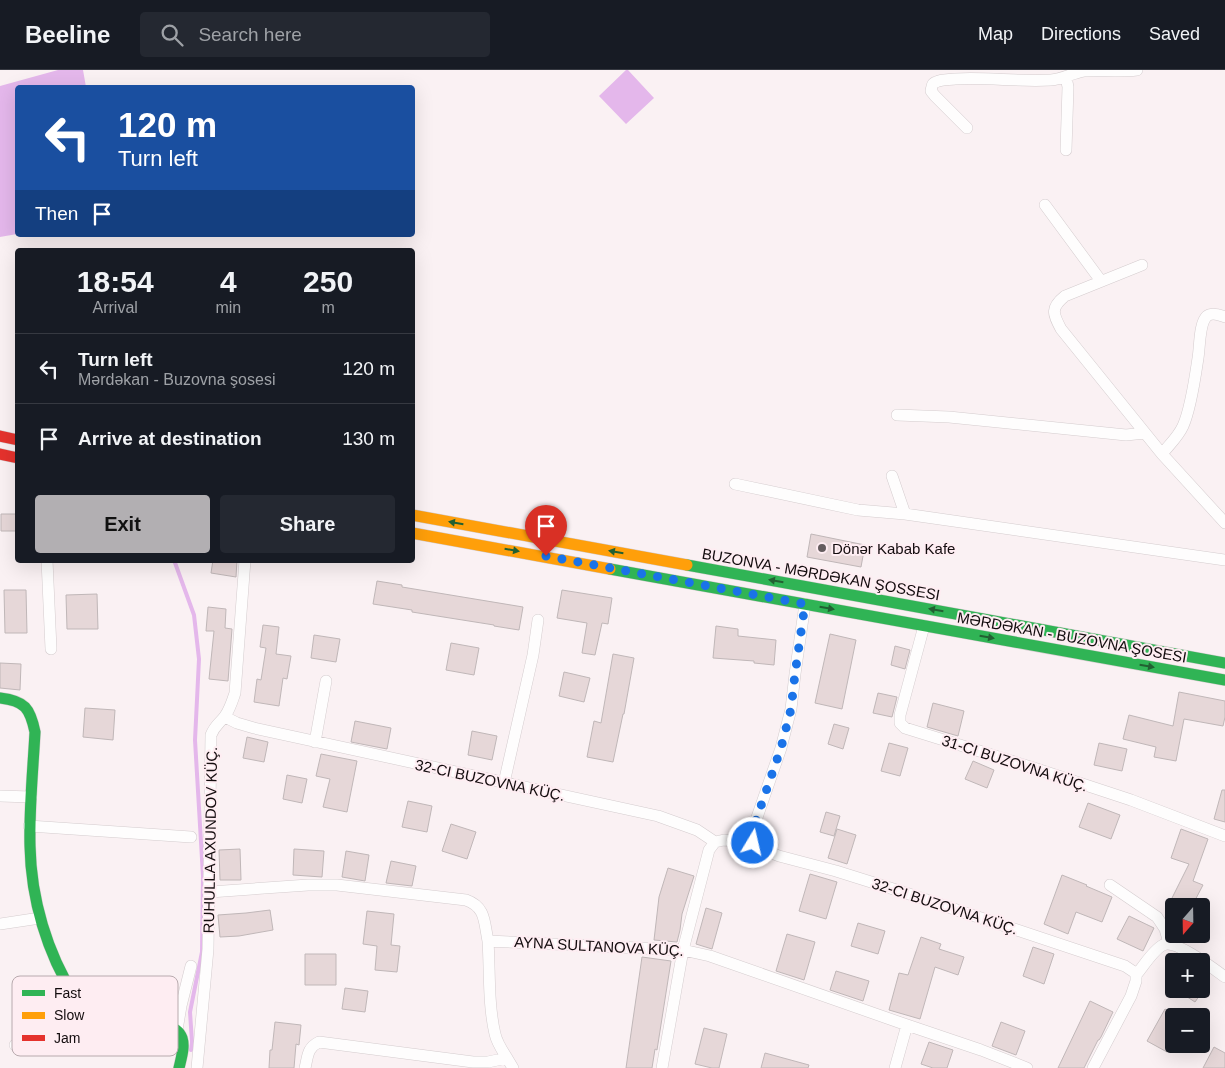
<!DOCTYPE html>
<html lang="en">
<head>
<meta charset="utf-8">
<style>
	body { margin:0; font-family:Helvetica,sans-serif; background:#242831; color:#f1f3f6; height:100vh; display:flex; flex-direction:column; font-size:19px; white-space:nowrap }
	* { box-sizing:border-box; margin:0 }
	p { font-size:16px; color:#9ea1a6 }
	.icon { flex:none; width:28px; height:28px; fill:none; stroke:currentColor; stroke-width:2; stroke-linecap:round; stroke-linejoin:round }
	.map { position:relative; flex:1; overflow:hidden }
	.sheet { position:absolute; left:15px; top:178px; width:400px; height:315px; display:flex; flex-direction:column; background:#171b24; border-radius:5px; box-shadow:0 5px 20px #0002 }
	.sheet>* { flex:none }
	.guide { position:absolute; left:15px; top:15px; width:400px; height:152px; border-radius:5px; box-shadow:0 5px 20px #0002; background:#1a4fa0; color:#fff; overflow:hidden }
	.needle { width:32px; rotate:200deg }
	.buttons { position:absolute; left:1165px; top:828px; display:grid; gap:10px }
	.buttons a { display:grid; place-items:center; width:45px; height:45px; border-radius:5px; background:#171b24; box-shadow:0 5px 20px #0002; font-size:25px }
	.pin { position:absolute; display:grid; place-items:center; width:42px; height:42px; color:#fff; margin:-51px -21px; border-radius:50% 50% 50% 0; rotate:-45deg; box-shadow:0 0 5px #0007 }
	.pin .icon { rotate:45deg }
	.me { position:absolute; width:55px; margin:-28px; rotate:9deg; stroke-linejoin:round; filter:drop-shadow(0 0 4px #0008) }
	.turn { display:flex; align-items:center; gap:18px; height:105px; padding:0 20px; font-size:22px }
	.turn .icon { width:65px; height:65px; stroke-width:2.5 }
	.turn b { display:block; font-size:35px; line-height:42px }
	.then { display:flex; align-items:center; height:48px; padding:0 20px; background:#0003; gap:10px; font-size:19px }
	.eta { display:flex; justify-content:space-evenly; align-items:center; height:85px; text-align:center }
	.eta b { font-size:30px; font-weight:700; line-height:35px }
	.action { display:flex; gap:10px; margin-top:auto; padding:10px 20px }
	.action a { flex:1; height:58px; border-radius:5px; background:#b2afb2; color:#111; font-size:20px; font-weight:700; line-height:58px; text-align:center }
	.action a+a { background:#242831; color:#f1f3f6 }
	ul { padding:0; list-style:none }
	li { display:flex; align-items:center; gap:15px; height:70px; padding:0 20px; border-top:1px solid #363941 }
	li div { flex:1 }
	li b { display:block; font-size:19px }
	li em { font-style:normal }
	header { display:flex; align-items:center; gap:30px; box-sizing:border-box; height:70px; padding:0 25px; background:#171b24; border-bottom:1px solid #363941 }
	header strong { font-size:24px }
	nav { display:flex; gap:28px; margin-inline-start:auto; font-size:18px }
	.search { width:350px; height:45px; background:#242831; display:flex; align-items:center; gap:12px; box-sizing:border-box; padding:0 18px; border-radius:5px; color:#9ea1a6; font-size:19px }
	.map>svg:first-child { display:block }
</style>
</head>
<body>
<header>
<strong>Beeline</strong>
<div class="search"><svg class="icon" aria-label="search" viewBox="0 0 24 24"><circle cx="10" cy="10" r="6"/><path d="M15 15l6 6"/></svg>Search here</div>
<nav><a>Map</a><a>Directions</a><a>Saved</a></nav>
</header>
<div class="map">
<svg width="1225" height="998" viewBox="0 0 1225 998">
	<rect width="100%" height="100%" fill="#faf1f3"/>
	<path fill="#e4b7eb" d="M58,0H83L86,17L18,18L17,164L0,167V16Z
		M626,0H628L654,28L626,54L599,26Z"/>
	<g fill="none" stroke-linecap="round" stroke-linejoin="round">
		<path stroke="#e4b7eb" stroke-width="4" d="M174,490L194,545L199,589L195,670L203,806L202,882L190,942L192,972L191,980"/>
	</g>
	<path fill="#e6d7d8" stroke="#c0b7b8" d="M1,444H18V461H1Z
		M811,464L865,475L861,497L807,487Z
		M213,490H237L236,507L211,503Z
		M377,511L402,515V517L523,537L519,560L494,556V555L412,542V540L373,534Z
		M4,520H26L27,563H5Z
		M562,520L612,528L608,554L602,553L595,585L582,583L587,553L557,548Z
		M97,524L98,559H67L66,525Z
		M208,537L226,539L225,558L232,559L228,611L209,609L214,561H206Z
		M263,555L279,557L276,584L291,586L287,609L283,608L279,636L254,632L257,609L261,610L266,578L260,577Z
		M716,556L738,559V566L776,570L774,595L754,593V591L713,588Z
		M830,564L856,570L842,639L815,633Z
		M314,565L340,569L336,592L311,588Z
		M451,573L479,578L474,605L446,600Z
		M895,576L910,580L905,599L891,595Z
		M613,584L634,588L624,644H623L613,692L587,687L594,651L601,653Z
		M0,593L21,594L20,620L0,618Z
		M564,602L590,608L584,632L559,626Z
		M1179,622L1225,631V647L1223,656L1184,649L1176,691L1154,687L1156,677L1123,669L1129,645L1173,656Z
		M878,623L897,627L892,647L873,643Z
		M933,633L964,641L958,666L927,657Z
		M85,638L115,640L113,670L83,667Z
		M355,651L391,658L387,679L351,672Z
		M834,654L849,658L843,679L828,674Z
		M472,661L497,666L492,690L468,685Z
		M247,667L268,672L264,692L243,688Z
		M889,673L908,678L900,706L881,701Z
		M1099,673L1127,679L1122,701L1094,695Z
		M321,684L357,691L347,742L323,737L330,709L316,706Z
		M973,691L994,700L987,718L965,709Z
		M287,705L307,709L302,733L283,729Z
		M1222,720H1225V752L1214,749Z
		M408,731L432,736L427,762L402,757Z
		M1088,733L1120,745L1111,769L1079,757Z
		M826,742L840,746L834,766L820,762Z
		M451,754L476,762L467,789L442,781Z
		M837,759L856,765L847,794L828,788Z
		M1181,759L1208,769L1193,811L1203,815L1192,836H1190L1172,828L1189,794L1171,788Z
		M240,779L241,810H220L219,780Z
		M294,779L324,781L322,807L293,805Z
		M346,781L369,785L365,811L342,807Z
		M391,791L416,796L412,816L386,813Z
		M668,798L694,806L682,844L680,860L677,872L654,870L659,827Z
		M810,804L837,812L826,849L799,841Z
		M1062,805L1087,815L1086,816L1112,827L1102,852L1076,842L1068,864L1044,854Z
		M706,838L722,843L712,879L696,874Z
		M270,840L273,860L239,866L220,867L218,845L246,843Z
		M367,841L394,844L391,875L400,876L397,902L375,900L377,876L363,874Z
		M1129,846L1154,858L1143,881L1117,869Z
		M858,853L885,861L878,884L851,876Z
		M787,864L815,872L804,910L776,901Z
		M921,867L941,874L939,879L964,887L958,905L935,897L920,949L889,940L899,903L908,905Z
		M1033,877L1054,884L1044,914L1023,906Z
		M305,884H336V915H305Z
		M642,887L671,891L657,980L655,979L652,998H626Z
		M836,901L869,911L863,931L830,920Z
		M345,918L368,921L365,942L342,939Z
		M1175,919H1204L1195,932Z
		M1090,931L1113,942L1101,967L1099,970H1098L1084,998H1058Z
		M1165,939L1174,944V971L1167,982L1147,971Z
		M275,952L301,955L299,975L296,974L294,998H269L270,980H272Z
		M1001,952L1025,961L1016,985L992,976Z
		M704,958L727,964L719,998H712L695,994Z
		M929,972L953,980L947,998H933L921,994Z
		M1214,977L1225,983V998H1203Z
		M765,983L809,995L808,998H761Z"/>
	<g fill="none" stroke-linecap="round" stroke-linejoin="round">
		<defs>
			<path id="street" d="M1066,7L1068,17L1066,80
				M967,58L935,26L931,21C932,16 932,13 936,12C942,9 949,10 955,9C987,7 1019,12 1051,10C1063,9 1072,3 1084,1C1101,0 1120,2 1137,0
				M1045,135L1101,211
				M1142,195L1065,226C1050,238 1053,244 1061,259L1162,384L1225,453
				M897,345L949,347L1126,365L1145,363
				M1162,384C1169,375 1178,367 1183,356C1191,338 1195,308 1198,288C1200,277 1199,253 1207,246C1212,242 1220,245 1225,247
				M892,406L905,444
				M735,414L858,440L905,444L1225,490
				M47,490L51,579
				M805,534L795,604L791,639L781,678L754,756L752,765L753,773L764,780L779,786L836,801L906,823L1125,896L1134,902L1136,905
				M924,556L900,645V653L905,658L1037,699L1131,730L1225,766
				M225,647L237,653L254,658L658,746L697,760L715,772L724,770L753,773
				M315,672L326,611
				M504,713L533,585L538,550
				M0,726L31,727
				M29,756L191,767
				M1110,815L1157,847L1165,859L1169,873
				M210,822L308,815H337L466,830C486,837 484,852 488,871L683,880L710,886L907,955L981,980L1027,998
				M0,854L40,848
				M488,871C490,901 488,934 495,964C497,973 502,980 507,988
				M1136,905C1143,897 1153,880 1163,875C1175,869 1214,899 1225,907
				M177,960L181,936L191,896
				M15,975L59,961L88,943
				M197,998L208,879L211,665C215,655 219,654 225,646C230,639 232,632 235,623L245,490
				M305,998C308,986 307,978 319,972L473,992H488L507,988L513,998
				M662,998L683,880L709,780L715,772
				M895,998L907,955
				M1093,998L1131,926L1136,911V905"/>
			<path id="fast" d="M687,495L1225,593
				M610,499L1225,610
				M0,628C25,631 30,638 35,662C33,700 29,738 30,776C31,829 47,883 75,927C81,936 87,944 97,948C107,953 119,955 130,955C146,955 175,949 182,968C185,977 181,989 179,998"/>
			<path id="slow" d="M412,445L687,495
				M412,463L610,499"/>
			<path id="jam" d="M0,366L18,370
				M0,384L18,388"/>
		</defs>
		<use href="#street" stroke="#d4ccce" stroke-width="12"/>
		<use href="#fast" stroke="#d4ccce" stroke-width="12"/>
		<use href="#slow" stroke="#d4ccce" stroke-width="12"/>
		<use href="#jam" stroke="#d4ccce" stroke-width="12"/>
		<use href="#street" stroke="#fefdfd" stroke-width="11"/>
		<use href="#fast" stroke="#30b455" stroke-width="11"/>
		<use href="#slow" stroke="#ff9f0a" stroke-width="11"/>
		<use href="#jam" stroke="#e5322d" stroke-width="11"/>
	</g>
	<defs><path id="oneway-solid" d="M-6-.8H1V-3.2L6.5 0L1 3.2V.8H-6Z" transform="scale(1.25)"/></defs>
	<g fill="#226032">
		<use href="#oneway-solid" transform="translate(456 453) rotate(-170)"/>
		<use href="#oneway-solid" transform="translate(512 480) rotate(10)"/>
		<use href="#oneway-solid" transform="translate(616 482) rotate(-170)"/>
		<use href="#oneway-solid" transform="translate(776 511) rotate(-170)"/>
		<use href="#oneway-solid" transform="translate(827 538) rotate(10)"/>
		<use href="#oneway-solid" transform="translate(936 540) rotate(-170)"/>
		<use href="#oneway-solid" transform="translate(987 567) rotate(10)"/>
		<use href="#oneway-solid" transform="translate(1147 596) rotate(10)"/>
	</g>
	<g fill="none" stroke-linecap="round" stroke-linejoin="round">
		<path stroke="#1a73e8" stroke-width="9" stroke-dasharray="0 16.2" d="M546,486L805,534L795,604L791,639L781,678L754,756L752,765L753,773"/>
	</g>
	<circle fill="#645c5e" stroke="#feedf2" stroke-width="2" cx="822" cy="478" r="5"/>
	<g text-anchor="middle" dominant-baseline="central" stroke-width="4" stroke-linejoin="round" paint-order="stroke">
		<g font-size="15" fill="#130c0e" stroke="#feedf2" text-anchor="start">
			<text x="832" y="478">Dönər Kabab Kafe</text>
		</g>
		<g font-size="15" fill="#130c0e" stroke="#feedf2">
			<text transform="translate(821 504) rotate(10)">BUZONVA - MƏRDƏKAN ŞOSSESI</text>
			<text transform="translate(1072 567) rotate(10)">MƏRDƏKAN - BUZOVNA ŞOSESI</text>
			<text transform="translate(1015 693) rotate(18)">31-CI BUZOVNA KÜÇ.</text>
			<text transform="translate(490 710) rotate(12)">32-CI BUZOVNA KÜÇ.</text>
			<text transform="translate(210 770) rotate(-89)">RUHULLA AXUNDOV KÜÇ.</text>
			<text transform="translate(945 836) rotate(18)">32-CI BUZOVNA KÜÇ.</text>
			<text transform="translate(599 876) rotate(3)">AYNA SULTANOVA KÜÇ.</text>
		</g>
	</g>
	<rect x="12" y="906" width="166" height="80" rx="8" fill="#feedf2" stroke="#b8aaae" stroke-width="1"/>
	<rect x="22" y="920" width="23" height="6" fill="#30b455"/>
	<rect x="22" y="942" width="23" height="7" fill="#ff9f0a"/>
	<rect x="22" y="965" width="23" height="6" fill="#e5322d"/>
	<g font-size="14" fill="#130c0e">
		<text x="54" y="928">Fast</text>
		<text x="54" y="950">Slow</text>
		<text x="54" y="973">Jam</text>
	</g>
</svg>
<div class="buttons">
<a><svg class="needle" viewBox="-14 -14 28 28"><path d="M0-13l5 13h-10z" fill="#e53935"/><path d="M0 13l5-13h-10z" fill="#9ea1a6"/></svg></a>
<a>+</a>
<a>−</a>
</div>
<div class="pin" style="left:546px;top:486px;background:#d93025"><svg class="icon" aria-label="arrive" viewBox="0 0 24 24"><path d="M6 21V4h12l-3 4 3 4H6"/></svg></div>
<svg class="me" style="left:753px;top:773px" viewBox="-20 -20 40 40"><circle r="17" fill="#1a73e8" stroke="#fff" stroke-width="3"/><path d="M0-11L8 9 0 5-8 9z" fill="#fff"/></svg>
<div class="guide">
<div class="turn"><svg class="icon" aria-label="left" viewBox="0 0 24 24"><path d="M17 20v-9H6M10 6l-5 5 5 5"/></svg><div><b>120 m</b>Turn left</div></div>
<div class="then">Then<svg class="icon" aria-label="arrive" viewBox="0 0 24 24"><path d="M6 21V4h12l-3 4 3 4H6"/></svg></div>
</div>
<section class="sheet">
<div class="eta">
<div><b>18:54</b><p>Arrival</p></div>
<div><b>4</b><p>min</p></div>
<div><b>250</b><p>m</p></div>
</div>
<ul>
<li><svg class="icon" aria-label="left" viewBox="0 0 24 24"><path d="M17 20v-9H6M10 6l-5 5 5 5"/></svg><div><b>Turn left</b><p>Mərdəkan - Buzovna şosesi</p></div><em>120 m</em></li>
<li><svg class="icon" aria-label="arrive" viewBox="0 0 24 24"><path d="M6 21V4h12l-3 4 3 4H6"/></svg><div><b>Arrive at destination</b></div><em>130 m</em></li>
</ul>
<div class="action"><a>Exit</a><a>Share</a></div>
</section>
</div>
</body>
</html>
